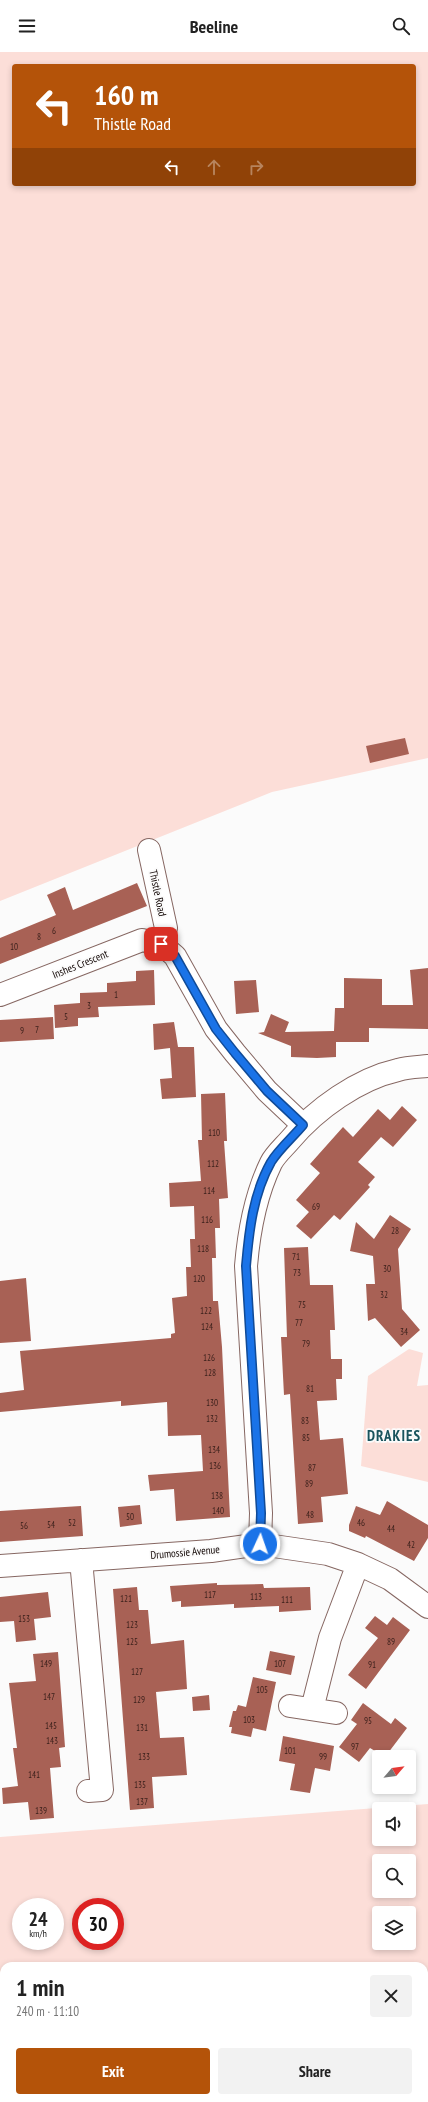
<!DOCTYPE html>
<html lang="en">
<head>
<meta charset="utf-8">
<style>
	body { margin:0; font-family:"PT Sans Narrow",sans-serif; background:#f2f2f2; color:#222; height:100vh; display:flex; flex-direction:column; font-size:15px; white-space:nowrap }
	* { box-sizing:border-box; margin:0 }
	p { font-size:13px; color:#767676 }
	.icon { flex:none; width:22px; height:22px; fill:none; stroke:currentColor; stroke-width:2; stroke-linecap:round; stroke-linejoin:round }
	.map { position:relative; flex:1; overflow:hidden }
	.panel { position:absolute; left:0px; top:1910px; width:428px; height:140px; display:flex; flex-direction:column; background:#fff; border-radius:12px 12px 0 0; box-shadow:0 2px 6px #0003 }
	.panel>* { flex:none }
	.top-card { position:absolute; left:12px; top:12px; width:404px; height:122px; border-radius:4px; box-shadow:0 2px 6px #0003; background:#b45309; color:#fff; overflow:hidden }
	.needle { width:26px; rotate:62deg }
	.fabs { position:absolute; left:372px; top:1698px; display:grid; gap:8px }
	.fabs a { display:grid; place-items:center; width:44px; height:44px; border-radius:4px; background:#fff; box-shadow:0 2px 6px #0003; font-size:20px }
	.speed { position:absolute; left:12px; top:1846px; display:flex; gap:8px; font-size:20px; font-weight:700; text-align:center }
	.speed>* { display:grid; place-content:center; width:52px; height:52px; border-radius:50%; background:#fff; box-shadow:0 2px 6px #0003; line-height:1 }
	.speed small { font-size:10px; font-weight:400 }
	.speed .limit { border:6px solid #d22; background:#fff; color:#111 }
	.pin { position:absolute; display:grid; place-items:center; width:34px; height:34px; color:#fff; margin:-17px; border-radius:8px; box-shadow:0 2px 6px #0006 }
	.me { position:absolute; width:44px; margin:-22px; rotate:3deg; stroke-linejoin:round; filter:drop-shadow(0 0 3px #0008) }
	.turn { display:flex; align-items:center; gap:14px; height:84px; padding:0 16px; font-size:18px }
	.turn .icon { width:52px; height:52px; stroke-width:2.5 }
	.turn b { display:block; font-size:28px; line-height:34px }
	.lanes { display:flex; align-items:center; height:38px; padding:0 16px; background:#0003; justify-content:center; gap:20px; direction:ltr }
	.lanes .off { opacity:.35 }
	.round { display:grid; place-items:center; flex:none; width:42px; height:42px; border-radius:4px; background:#f2f2f2 }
	.summary { display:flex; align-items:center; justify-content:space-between; height:68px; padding:0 16px }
	h1 { font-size:24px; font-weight:700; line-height:30px }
	.action { display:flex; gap:8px; margin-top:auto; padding:8px 16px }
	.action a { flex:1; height:46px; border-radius:4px; background:#b45309; color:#fff; font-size:16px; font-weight:700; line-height:46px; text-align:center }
	.action a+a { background:#f2f2f2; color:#222 }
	header { display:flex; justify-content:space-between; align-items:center; height:52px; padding:0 16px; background:#fff; font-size:18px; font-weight:700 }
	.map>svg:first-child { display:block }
</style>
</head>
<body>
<header><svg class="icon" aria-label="menu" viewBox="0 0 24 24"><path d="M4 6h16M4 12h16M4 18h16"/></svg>Beeline<svg class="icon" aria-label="search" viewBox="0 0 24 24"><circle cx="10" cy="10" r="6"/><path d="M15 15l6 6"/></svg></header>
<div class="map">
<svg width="428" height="2050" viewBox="0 0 428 2050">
	<rect width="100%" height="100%" fill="#fbfbfb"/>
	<path fill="#fcded8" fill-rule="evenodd" d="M0,0H428V706L272,740L0,849ZM14,14H414V132H14Z
		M409,1297L423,1301L417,1334L428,1333V1430L361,1414L368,1324Z
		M428,1752V2050H0V1785ZM379,1757H409V1787H379ZM379,1809H409V1839H379ZM21,1855H55V1889H21ZM81,1855H115V1889H81ZM379,1861H409V1891H379ZM4,1914H424V2046H4Z"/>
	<path fill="#a86155" d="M405,686L409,702L370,711L366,694Z
		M137,831L147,854L0,912V886L56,863L47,843L65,835L73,858Z
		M428,916V977L369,976V990H336V1005L317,1006L291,1005V994L258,981L264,980L271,962L289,970L285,980L334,979L335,956H344V926L382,927V953H413L410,918Z
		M154,918L155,953L98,955L99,965L78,966V974L55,976L54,953L80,951V941L107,940V931L136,929V919Z
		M256,928L259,960L236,962L234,929Z
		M53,965L54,987L0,990V968Z
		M174,970L178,995H194L196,1045L162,1047L160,1027L172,1026L170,996L154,998L153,972Z
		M225,1041L227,1089H224L228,1146L219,1147L220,1176H215L216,1206H212L213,1249H218L222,1295L230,1465L176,1469L174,1437L150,1439L148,1423L203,1419L201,1383L168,1384L167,1350L121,1354V1349L0,1360V1341L24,1338L20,1299L171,1286V1282L175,1281L172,1246L187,1244L186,1215H191L190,1187H195L194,1154L170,1155L169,1131L201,1129L198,1088H202L201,1042Z
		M402,1054L417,1068L393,1095L381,1085L358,1110L375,1125L368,1133L370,1135L340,1168L334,1163L311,1187L296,1174L309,1160L296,1148L320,1121L310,1112L343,1075L353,1085L378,1057L390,1068Z
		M390,1163L411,1177L398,1197L402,1257L420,1278L401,1295L375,1266L368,1269L366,1232H375L373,1204L350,1199L356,1170L374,1187Z
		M308,1195L310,1233H333L335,1278H330L331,1307H342V1327H336L337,1348L317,1349L320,1388L343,1386L348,1442L321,1445L323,1470L298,1472L290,1342L284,1343L283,1324L281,1285H287L284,1196Z
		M26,1226L31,1289L0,1291V1229Z
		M387,1449L428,1473V1486L414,1509L366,1484L365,1486L349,1479V1473L356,1454L380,1463Z
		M140,1453L142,1472L120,1475L118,1455Z
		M81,1454L83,1484L0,1490V1459Z
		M217,1531V1533L263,1532L264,1536L310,1535L311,1558L279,1560V1554L234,1556V1552L181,1555V1549L172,1550L170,1534Z
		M137,1535L139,1558H148L151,1592L184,1588L187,1637L156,1640L160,1686L184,1685L187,1723L152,1725L154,1756L130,1758L113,1537Z
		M48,1540L51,1565L34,1567L36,1588L16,1590L14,1569L0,1570V1545Z
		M375,1564L387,1573L393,1565L410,1578L366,1637L348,1623L378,1586L365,1576Z
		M270,1599L295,1604L291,1623L266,1618Z
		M58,1600L65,1695L59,1696L61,1715L50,1716L54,1766L30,1768L28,1750L3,1752L2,1736L18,1734L13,1696H17L9,1631L36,1629L33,1602Z
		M253,1625L276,1630L266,1679L253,1676L251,1685L231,1681L232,1675H229L233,1659H236L238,1653L246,1655Z
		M209,1643L210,1658L193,1659L192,1645Z
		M363,1651L391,1672L395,1666L407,1676L385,1705L370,1696L359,1710L339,1695L357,1672L351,1668Z
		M283,1684L334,1694L330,1719L315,1716L310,1741L290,1738L295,1712L279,1709Z"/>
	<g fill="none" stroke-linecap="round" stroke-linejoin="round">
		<defs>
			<path id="street" d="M149,798L166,876L161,892
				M0,943L142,888L161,892L175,904L216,977L235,1001L267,1039L303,1073
				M260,1492L261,1461L246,1214C249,1178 255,1144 271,1111C275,1103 284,1095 290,1088C316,1057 358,1027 398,1018C408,1015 418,1015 428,1014
				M81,1508L102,1738L88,1739
				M0,1514L211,1499L260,1492L328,1502L358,1512L390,1527L428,1555
				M290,1654L336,1661
				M312,1657L330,1586L358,1512"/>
		</defs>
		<use href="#street" stroke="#866762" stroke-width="24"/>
		<use href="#street" stroke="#fff" stroke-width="22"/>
	</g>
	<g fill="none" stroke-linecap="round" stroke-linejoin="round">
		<defs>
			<path id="route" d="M161,892L175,904L216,977L235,1001L267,1039L303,1073C293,1085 279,1097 271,1110C253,1142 249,1179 246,1214L261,1461L260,1492"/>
		</defs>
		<use href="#route" stroke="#114b97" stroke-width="10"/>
		<use href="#route" stroke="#1a73e8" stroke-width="7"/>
	</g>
	<g text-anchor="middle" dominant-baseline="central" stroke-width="3.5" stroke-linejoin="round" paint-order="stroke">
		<g font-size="9" fill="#391f1a">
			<text x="54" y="878">6</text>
			<text x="39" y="884">8</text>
			<text x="14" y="894">10</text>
			<text x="116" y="942">1</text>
			<text x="89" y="953">3</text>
			<text x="66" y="964">5</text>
			<text x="37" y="977">7</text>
			<text x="22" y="978">9</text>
			<text x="214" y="1080">110</text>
			<text x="213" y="1111">112</text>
			<text x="209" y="1138">114</text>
			<text x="316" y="1154">69</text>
			<text x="207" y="1167">116</text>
			<text x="395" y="1178">28</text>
			<text x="203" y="1196">118</text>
			<text x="296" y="1204">71</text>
			<text x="387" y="1216">30</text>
			<text x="297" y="1220">73</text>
			<text x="199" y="1226">120</text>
			<text x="384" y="1242">32</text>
			<text x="302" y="1252">75</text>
			<text x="206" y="1258">122</text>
			<text x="299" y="1270">77</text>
			<text x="207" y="1274">124</text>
			<text x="404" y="1279">34</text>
			<text x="306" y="1291">79</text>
			<text x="209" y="1305">126</text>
			<text x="210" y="1320">128</text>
			<text x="310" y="1336">81</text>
			<text x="212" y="1350">130</text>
			<text x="212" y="1366">132</text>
			<text x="305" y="1368">83</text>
			<text x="306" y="1385">85</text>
			<text x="214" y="1397">134</text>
			<text x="215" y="1413">136</text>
			<text x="312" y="1415">87</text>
			<text x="309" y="1431">89</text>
			<text x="217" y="1443">138</text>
			<text x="218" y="1458">140</text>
			<text x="310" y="1462">48</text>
			<text x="130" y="1464">50</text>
			<text x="72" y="1470">52</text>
			<text x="361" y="1470">46</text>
			<text x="51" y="1472">54</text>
			<text x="24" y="1473">56</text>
			<text x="391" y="1476">44</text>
			<text x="411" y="1492">42</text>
			<text x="210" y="1542">117</text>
			<text x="256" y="1544">113</text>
			<text x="126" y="1546">121</text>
			<text x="287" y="1547">111</text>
			<text x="24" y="1566">153</text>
			<text x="132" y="1572">123</text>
			<text x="132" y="1589">125</text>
			<text x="391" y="1589">89</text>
			<text x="46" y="1611">149</text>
			<text x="280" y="1611">107</text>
			<text x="372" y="1612">91</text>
			<text x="137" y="1619">127</text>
			<text x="262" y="1637">105</text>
			<text x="49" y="1644">147</text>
			<text x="139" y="1647">129</text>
			<text x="249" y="1667">103</text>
			<text x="368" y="1668">95</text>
			<text x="51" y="1673">145</text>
			<text x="142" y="1675">131</text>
			<text x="52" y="1688">143</text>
			<text x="355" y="1694">97</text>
			<text x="290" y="1698">101</text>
			<text x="144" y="1704">133</text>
			<text x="323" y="1704">99</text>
			<text x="34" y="1722">141</text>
			<text x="140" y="1732">135</text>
			<text x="142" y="1749">137</text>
			<text x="41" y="1758">139</text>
		</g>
		<g font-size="11" fill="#140907" stroke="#fbfbfb">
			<text transform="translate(158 841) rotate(78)">Thistle Road</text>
			<text transform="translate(80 912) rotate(-22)">Inshes Crescent</text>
			<text transform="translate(185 1500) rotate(-5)">Drumossie Avenue</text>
		</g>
		<g font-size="15" font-weight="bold" letter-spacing="1" fill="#1a545d" stroke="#fbfbfb">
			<text x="394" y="1383">DRAKIES</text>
		</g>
	</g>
</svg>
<div class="fabs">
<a><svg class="needle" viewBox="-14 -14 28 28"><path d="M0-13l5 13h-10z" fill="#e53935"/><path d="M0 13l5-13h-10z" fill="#767676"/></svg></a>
<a><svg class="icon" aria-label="sound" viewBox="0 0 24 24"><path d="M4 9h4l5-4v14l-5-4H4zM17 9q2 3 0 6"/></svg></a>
<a><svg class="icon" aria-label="search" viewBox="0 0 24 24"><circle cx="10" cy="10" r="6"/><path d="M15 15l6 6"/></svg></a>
<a><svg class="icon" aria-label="layers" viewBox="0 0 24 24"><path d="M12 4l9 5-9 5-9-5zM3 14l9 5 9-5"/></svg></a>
</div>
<div class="speed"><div>24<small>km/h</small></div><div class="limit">30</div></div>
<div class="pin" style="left:161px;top:892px;background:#d93025"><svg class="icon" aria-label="arrive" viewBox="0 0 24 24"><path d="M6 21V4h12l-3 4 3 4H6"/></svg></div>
<svg class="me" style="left:260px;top:1492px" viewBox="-20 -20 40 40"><circle r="17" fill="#1a73e8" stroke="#fff" stroke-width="3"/><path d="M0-11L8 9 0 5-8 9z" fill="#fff"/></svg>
<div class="top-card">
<div class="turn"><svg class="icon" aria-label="left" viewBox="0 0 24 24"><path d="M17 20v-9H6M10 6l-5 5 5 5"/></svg><div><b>160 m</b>Thistle Road</div></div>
<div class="lanes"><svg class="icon" aria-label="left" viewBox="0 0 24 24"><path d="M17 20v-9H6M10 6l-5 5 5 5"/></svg><svg class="icon off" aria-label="ahead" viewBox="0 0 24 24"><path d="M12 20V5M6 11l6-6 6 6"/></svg><svg class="icon off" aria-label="right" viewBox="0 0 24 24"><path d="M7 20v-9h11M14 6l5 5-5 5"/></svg></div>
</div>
<section class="panel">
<div class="summary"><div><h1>1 min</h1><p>240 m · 11:10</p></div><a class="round"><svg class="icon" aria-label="close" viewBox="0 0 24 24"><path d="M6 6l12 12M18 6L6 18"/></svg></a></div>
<div class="action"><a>Exit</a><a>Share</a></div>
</section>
</div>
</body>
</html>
